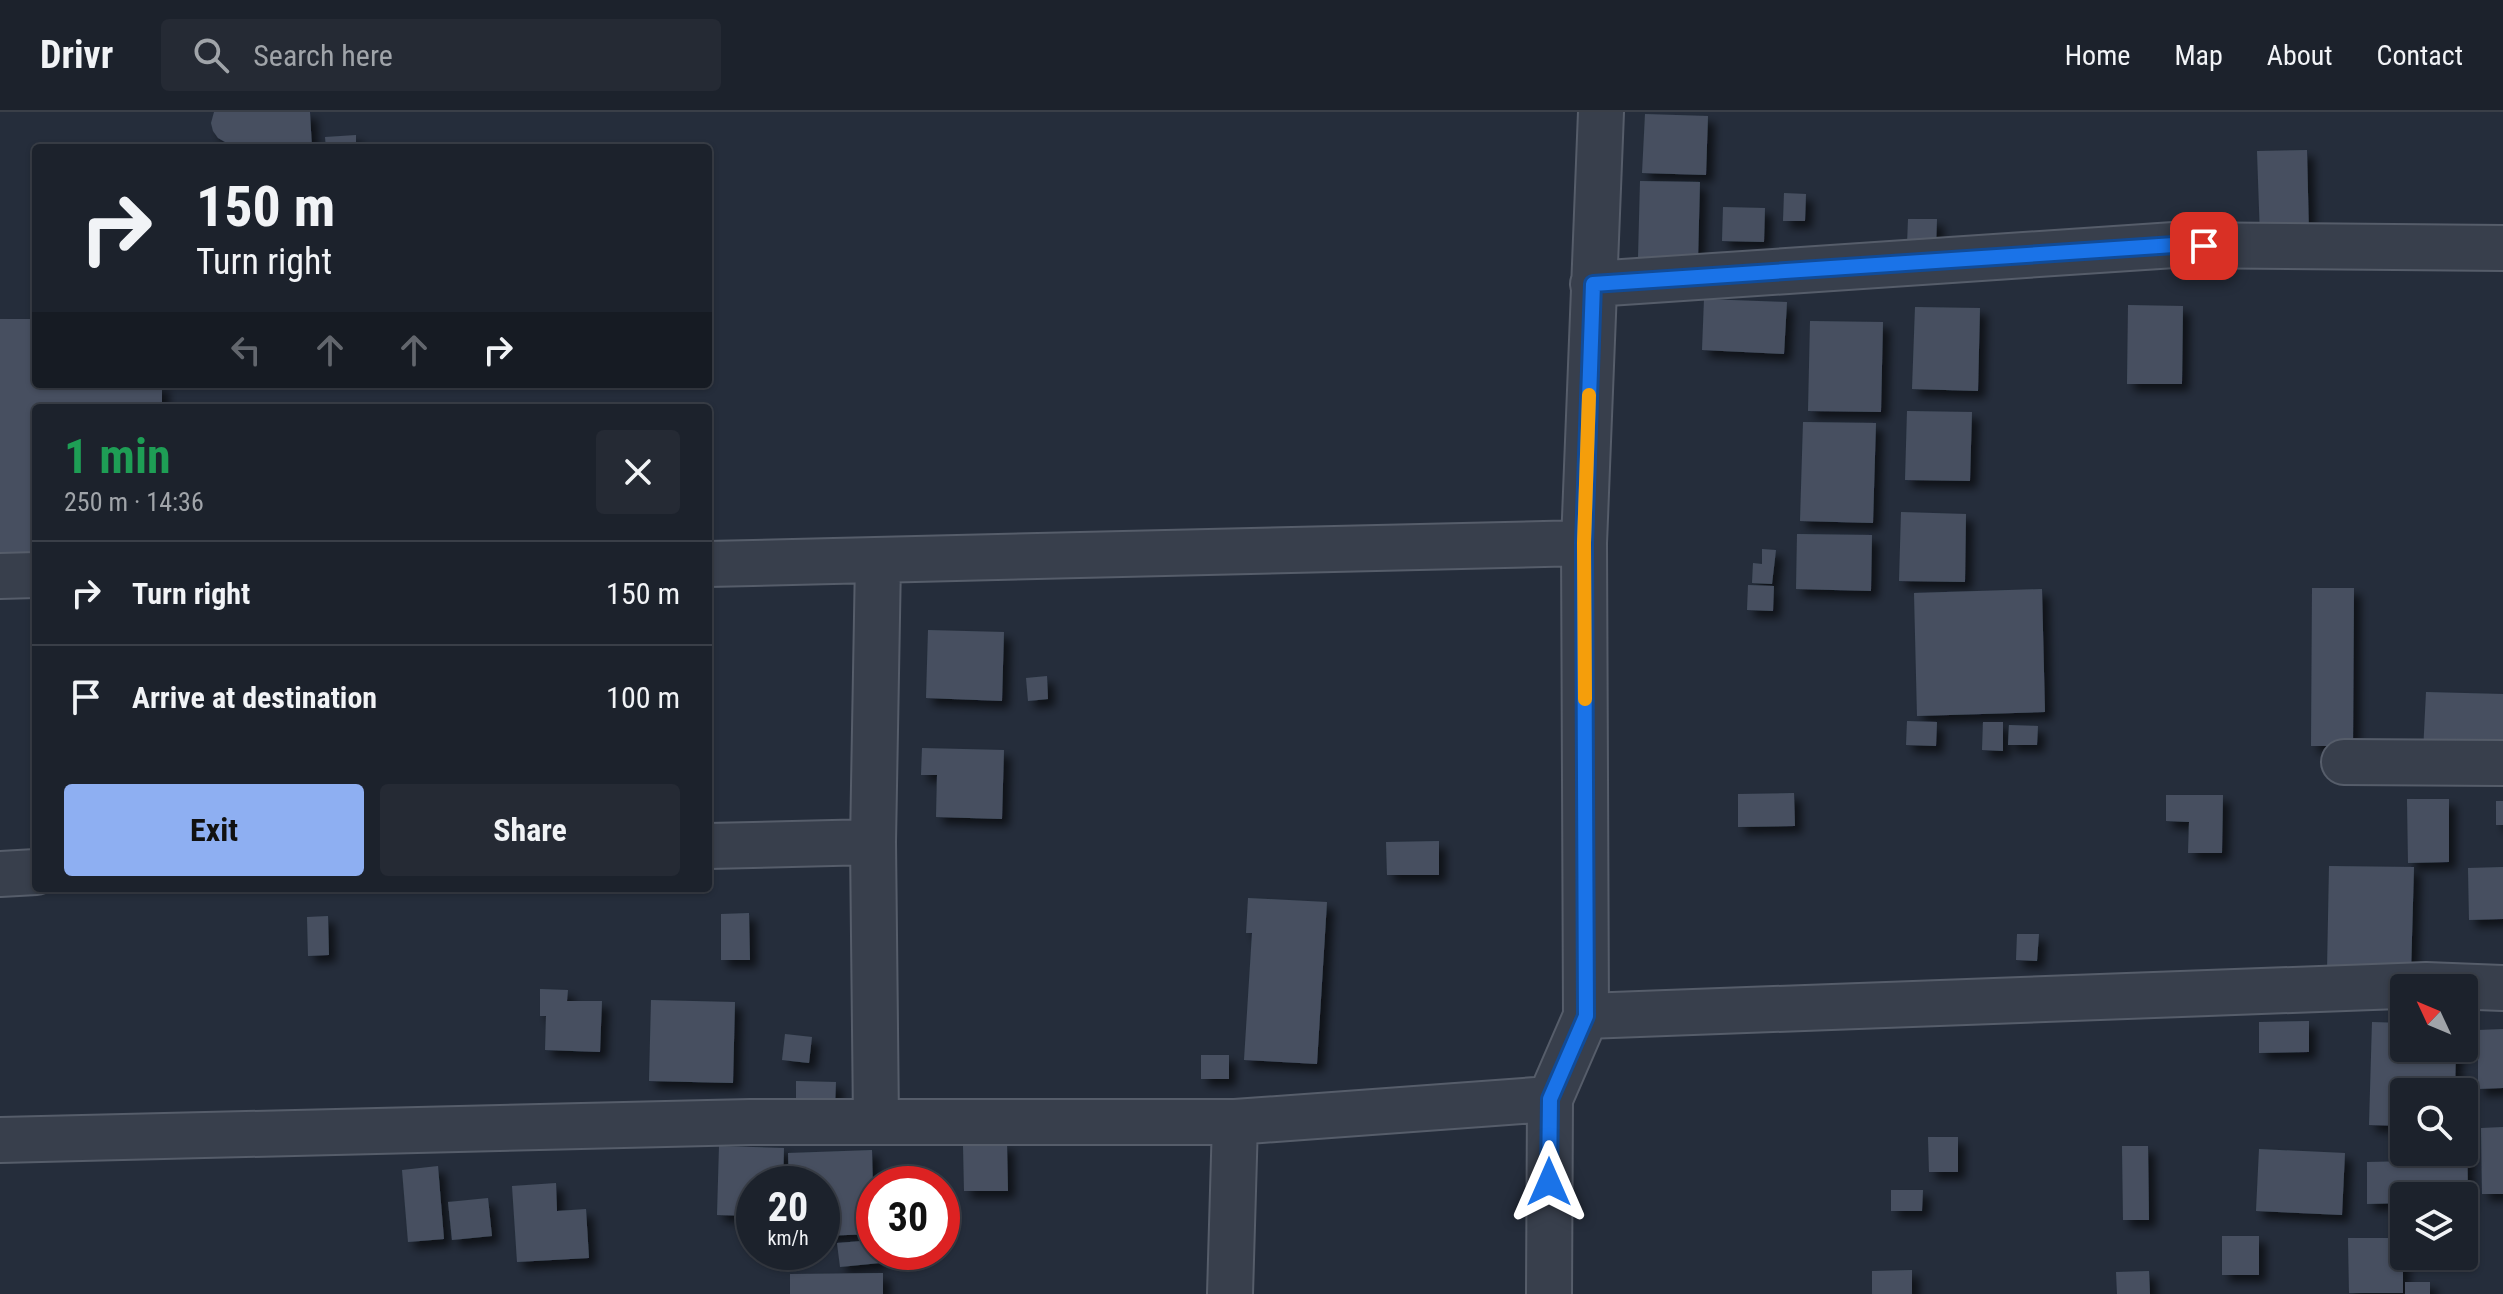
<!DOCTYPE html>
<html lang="en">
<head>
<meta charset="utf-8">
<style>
	body { margin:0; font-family:"Roboto Condensed",sans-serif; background:#252a34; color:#f1f3f6; height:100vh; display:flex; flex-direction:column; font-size:30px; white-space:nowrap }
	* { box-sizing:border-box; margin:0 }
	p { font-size:26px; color:#a0a4a9 }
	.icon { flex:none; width:44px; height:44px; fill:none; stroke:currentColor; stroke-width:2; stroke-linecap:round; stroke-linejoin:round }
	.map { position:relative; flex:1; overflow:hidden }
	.panel { position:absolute; left:32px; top:292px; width:680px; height:488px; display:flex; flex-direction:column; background:#1c222c; border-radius:8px; box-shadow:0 2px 6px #0004,0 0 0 2px #3a3f48 }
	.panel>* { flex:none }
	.top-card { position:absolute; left:32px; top:32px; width:680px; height:244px; border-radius:8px; box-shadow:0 2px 6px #0004,0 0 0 2px #3a3f48; background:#1c222c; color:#f1f3f6; overflow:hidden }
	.needle { width:52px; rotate:314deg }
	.fabs { position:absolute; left:2390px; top:862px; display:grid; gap:16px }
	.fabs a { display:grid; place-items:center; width:88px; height:88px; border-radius:8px; background:#1c222c; box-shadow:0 2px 6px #0004,0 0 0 2px #3a3f48; font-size:40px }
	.speed { position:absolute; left:736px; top:1054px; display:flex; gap:16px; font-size:40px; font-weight:700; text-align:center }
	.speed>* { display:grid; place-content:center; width:104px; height:104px; border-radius:50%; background:#1c222c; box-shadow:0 2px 6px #0004,0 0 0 2px #3a3f48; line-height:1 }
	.speed small { font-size:20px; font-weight:400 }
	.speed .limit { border:12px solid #d22; background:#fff; color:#111 }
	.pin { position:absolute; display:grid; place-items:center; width:68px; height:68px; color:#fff; margin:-34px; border-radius:16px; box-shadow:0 4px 12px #0006 }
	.me { position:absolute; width:88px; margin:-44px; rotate:0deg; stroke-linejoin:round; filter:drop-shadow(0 0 6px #0008) }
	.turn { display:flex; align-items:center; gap:28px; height:168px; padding:0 32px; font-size:36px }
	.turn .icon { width:104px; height:104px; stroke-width:2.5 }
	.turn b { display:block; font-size:56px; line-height:68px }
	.lanes { display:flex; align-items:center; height:76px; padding:0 32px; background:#0003; justify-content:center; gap:40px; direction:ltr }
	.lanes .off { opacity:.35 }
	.round { display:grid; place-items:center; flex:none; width:84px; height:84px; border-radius:8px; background:#252a34 }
	.headline { display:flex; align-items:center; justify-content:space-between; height:136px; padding:0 32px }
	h1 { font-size:48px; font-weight:700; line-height:60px; color:#1e9e55 }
	.button { display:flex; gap:16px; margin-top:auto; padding:16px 32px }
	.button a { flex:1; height:92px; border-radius:8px; background:#8eaff2; color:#111; font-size:32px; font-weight:700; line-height:92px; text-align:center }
	.button a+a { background:#252a34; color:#f1f3f6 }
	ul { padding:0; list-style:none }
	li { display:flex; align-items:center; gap:24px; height:104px; padding:0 32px; border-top:2px solid #3a3f48 }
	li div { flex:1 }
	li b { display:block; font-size:30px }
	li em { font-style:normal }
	header { display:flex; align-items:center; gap:48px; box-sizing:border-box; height:112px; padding:0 40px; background:#1c222c; border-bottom:2px solid #3a3f48 }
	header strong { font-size:38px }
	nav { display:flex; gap:44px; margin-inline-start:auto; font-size:28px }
	.search { width:560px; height:72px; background:#252a34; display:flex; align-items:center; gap:20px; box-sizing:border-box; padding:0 28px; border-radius:8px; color:#a0a4a9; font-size:30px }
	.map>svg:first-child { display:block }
</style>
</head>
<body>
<header>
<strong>Drivr</strong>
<div class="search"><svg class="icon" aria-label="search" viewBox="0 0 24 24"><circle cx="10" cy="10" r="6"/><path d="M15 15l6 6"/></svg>Search here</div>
<nav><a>Home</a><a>Map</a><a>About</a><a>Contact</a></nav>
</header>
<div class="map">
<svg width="2503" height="1182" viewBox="0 0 2503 1182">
	<defs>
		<filter id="shadow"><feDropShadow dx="7" dy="7" stdDeviation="4" flood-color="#0009"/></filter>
	</defs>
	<rect width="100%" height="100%" fill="#252d3b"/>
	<path fill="#465060" filter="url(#shadow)" d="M214,0H310L312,36H225V30L218,26L213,19L211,11Z
		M1645,2L1708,4L1706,63L1642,61Z
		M356,23V36H326L325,25Z
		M2307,38L2309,123L2260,125L2257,39Z
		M1640,69L1700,70L1698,148L1638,146Z
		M1784,81L1806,82L1805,109H1783Z
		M1723,95L1765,96L1764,130L1722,129Z
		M1908,107H1937L1936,134L1907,133Z
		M1704,187L1787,190L1784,242L1702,238Z
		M2128,193L2183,194L2182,272H2127Z
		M1915,195L1980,196L1978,279L1912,277Z
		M0,207H36V272H162V296H36V455H0Z
		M1810,209L1883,210L1881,300L1808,299Z
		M1907,299L1972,300L1970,369L1905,368Z
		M1803,310L1876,311L1873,411L1800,409Z
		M1901,400L1966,402L1965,470L1899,469Z
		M1797,422L1872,423L1871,479L1796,477Z
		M1762,437L1776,438L1772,472L1752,471L1753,451L1762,452Z
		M1748,473L1774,474L1773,499L1747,498Z
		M2312,476H2354L2353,634H2311Z
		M2042,477L2045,600L1917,604L1914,481Z
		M928,518L1004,520L1002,589L926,586Z
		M1047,564L1048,587L1028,589L1026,566Z
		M2426,580L2503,582V644L2423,641Z
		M1907,609L1937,610L1936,634L1906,633Z
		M1983,610H2003V639L1982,638Z
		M2009,613L2038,614L2037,633H2008Z
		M922,636L1004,638L1002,707L936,705L937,663H921Z
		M1794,681L1795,714L1738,715V682Z
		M2166,683H2223L2222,741H2188L2189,710L2166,709Z
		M2407,687H2449V750L2408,751Z
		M2496,689H2503V713H2496Z
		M1439,729V763H1387L1386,730Z
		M2329,754L2414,755L2411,861L2327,859Z
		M2503,755V807L2469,808L2468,756Z
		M1248,786L1327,790L1317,952L1244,948L1252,821H1246Z
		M749,801L750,848H721V802Z
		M328,804L329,843L308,844L307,805Z
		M2017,822H2039L2037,849L2016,848Z
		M540,877L568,878L567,889H602L600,940L545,938L546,904H540Z
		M651,888L735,890L733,971L649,969Z
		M2309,909V940L2259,941V910Z
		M2372,910L2404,911V936H2456L2455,980H2404V1014L2369,1013Z
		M2503,917V976L2478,977V918Z
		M785,922L812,925L809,951L782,948Z
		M1201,943H1229V967H1201Z
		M796,969L836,970L835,994L796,993Z
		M2464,1006H2467L2468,1091H2464V1084H2404V1091L2367,1092V1050L2412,1049V1040H2464Z
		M2503,1015V1082H2482L2481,1016Z
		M1928,1025H1958V1060H1929Z
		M1007,1032L1008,1079H964L963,1033Z
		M719,1034L784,1036L783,1072H754V1104L717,1103Z
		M2122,1034H2148L2149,1108H2123Z
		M2259,1037L2345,1041L2342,1103L2256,1099Z
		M872,1038L874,1122L822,1124V1072H789L788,1041Z
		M438,1054L444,1127L408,1130L402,1058Z
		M556,1071L557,1099L586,1097L589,1146L517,1150L512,1074Z
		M1891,1078H1923L1922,1099H1891Z
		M488,1086L492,1124L452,1128L448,1090Z
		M2222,1124H2259V1163H2222Z
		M2348,1126H2403V1181H2349Z
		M874,1128V1140H879L880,1151L840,1155L837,1131Z
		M1912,1158V1182H1872V1159Z
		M2149,1159L2150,1182H2117L2116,1160Z
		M883,1161V1182H790V1162Z
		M2405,1170H2430V1182H2405Z"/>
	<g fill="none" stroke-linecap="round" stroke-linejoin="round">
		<defs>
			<path id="minor" d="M1593,172L2174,133L2503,136
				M708,452L1584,431
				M0,464L36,463
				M2344,650L2503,651
				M708,734L873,730
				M0,762L36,760
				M1586,904L1584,431L1601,0
				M876,1010L873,730L878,449
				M0,1028L750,1010H1235L1550,987L1586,904L2426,873L2503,876
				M1230,1182L1235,1010
				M1549,1182L1550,987"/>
		</defs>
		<use href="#minor" stroke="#565d6a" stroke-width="48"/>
		<use href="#minor" stroke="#383f4c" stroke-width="44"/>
	</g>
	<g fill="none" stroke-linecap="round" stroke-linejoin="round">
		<defs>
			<path id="route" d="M1549,1070L1550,987L1586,904L1584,431L1593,172L2174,133L2204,134"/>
		</defs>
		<use href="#route" stroke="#114b97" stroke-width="20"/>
		<use href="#route" stroke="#1a73e8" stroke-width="14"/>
		<path stroke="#f59e0b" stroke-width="14" d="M1585,587L1584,431L1589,283"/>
	</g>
</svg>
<div class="fabs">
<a><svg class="needle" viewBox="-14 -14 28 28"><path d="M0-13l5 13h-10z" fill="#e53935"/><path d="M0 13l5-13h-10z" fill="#a0a4a9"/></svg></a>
<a><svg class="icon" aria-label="search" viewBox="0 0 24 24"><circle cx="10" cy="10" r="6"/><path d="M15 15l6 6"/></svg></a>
<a><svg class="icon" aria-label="layers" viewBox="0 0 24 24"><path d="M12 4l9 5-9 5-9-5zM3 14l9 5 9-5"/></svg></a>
</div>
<div class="speed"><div>20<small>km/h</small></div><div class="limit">30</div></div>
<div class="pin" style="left:2204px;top:134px;background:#d93025"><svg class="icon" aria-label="arrive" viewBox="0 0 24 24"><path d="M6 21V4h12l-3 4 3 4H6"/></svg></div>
<svg class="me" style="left:1549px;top:1070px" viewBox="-20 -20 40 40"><path d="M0-17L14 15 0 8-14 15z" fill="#1a73e8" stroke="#fff" stroke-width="4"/></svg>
<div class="top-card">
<div class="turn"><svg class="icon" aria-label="right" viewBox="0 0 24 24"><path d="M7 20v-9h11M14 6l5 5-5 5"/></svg><div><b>150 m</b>Turn right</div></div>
<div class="lanes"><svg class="icon off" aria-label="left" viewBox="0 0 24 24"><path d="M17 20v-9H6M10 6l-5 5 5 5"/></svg><svg class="icon off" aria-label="ahead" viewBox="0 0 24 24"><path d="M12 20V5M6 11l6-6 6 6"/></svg><svg class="icon off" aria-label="ahead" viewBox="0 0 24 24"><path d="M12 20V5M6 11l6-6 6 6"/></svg><svg class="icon" aria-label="right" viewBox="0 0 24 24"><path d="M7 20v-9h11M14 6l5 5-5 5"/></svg></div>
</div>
<section class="panel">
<div class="headline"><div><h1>1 min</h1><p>250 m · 14:36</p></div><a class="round"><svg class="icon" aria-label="close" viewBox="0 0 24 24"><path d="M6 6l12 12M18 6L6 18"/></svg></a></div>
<ul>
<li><svg class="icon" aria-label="right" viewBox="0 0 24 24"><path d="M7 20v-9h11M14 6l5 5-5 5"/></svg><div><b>Turn right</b></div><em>150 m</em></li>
<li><svg class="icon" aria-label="arrive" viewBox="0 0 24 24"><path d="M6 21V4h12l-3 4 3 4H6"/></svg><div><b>Arrive at destination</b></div><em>100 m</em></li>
</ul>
<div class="button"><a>Exit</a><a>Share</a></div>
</section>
</div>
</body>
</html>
